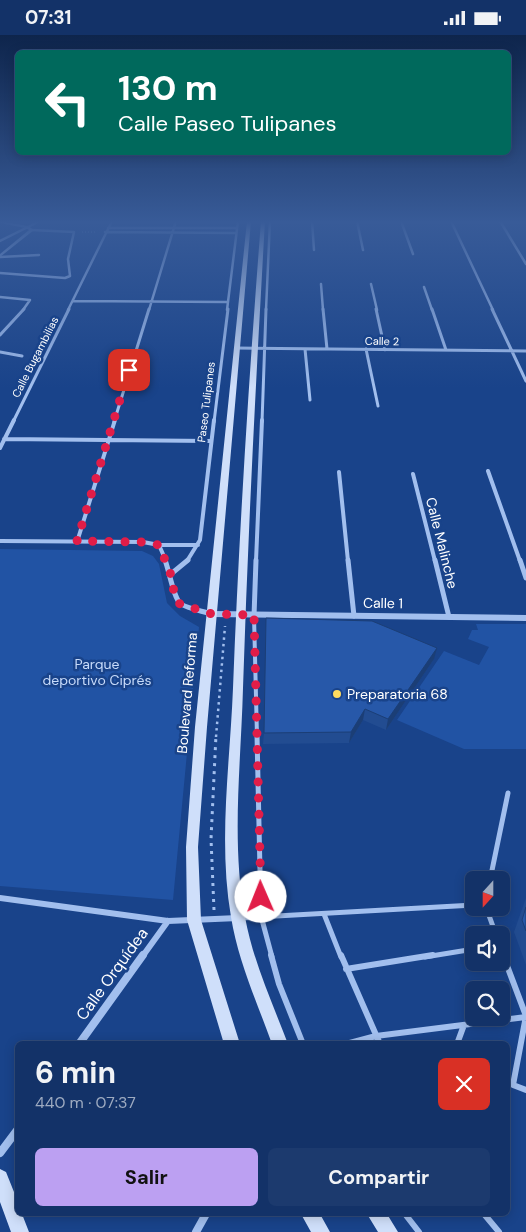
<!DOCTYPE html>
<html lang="es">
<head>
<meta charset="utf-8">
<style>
	body { margin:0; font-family:"DM Sans",sans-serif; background:#1c3a6e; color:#f1f3f6; height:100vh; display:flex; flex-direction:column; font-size:19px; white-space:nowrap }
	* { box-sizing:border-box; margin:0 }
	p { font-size:16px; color:#9daac0 }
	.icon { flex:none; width:28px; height:28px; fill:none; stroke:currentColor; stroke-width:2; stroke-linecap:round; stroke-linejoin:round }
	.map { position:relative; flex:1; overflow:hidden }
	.panel { position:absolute; left:15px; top:1006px; width:495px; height:175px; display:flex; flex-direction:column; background:#133268; border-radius:8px; box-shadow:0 2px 12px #0003,0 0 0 1px #324d7c }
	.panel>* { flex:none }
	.guide { position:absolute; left:15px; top:15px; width:496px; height:105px; border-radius:8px; box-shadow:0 2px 12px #0003,0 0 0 1px #324d7c; background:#00695c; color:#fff; overflow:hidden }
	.needle { width:32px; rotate:201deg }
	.fabs { position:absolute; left:465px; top:836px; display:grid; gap:10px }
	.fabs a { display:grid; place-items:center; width:45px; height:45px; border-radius:8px; background:#133268; box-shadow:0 2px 12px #0003,0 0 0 1px #324d7c; font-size:25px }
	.pin { position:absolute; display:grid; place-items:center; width:42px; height:42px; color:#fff; margin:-21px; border-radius:10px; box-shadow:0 2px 8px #0006 }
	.me { position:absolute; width:55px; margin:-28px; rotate:359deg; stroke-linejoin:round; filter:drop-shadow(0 0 4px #0008) }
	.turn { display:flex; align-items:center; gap:18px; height:105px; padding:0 20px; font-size:22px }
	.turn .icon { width:65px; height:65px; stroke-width:2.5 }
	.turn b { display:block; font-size:35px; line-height:42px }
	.round { display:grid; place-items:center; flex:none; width:52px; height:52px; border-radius:8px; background:#1c3a6e }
	.headline { display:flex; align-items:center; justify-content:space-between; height:85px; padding:0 20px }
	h1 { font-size:30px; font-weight:700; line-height:38px }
	.action { display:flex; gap:10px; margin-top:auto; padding:10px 20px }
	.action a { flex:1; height:58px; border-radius:8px; background:#bca0f2; color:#111; font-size:20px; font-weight:700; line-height:58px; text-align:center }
	.action a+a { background:#1c3a6e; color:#f1f3f6 }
	.status { display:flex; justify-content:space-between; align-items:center; height:35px; padding:0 25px; background:#133268; direction:ltr }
	.status svg { height:14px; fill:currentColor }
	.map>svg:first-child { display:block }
</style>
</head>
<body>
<div class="status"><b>07:31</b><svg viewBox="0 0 49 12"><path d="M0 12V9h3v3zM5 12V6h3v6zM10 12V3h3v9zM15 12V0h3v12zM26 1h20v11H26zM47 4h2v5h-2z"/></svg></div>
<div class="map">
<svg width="526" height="1197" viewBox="0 0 526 1197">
	<rect width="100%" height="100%" fill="#19438a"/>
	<path fill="#2153a4" d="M0,514L142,516L153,521L159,529L167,568L180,581L199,592L173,865L0,851Z
		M476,589H526V714H464L397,685L444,616L479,630L489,612L468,604L472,595H478Z"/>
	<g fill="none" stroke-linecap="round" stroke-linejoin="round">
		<path stroke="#a2bfee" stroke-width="1" stroke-dasharray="1 2" stroke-linecap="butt" d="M82,197H96"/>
		<path stroke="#a2bfee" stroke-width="2.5" stroke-dasharray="2.5 4" stroke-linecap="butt" d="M216,702L225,591"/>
		<path stroke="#a2bfee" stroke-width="3" stroke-dasharray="3 5" stroke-linecap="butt" d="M214,875L211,804L216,700"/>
		<path stroke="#a2bfee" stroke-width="4" d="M254,581L257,702"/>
		<path stroke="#a2bfee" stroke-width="5" d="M257,700L261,881L272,922
			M490,845L508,758
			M486,872L496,900
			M324,879L341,922
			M241,883L474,870
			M501,914L504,922
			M425,922L474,914"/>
		<path stroke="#a2bfee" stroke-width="6" d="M271,920L279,949L303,1009
			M341,920L380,1009
			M503,920L526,981L513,1050L526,1055
			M346,934L433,920
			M346,1009L376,1001L526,982
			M457,1009L464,990
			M405,1179L419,1197
			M484,1179L499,1197"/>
		<path stroke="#a2bfee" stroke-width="2.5" d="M312,186L314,215
			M357,186L363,215
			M401,186L413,219
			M451,186L493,275
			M500,186L526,229
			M108,193H237
			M105,197L236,198
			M0,206L40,186
			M0,222L39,220
			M0,238L65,243L70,241L68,224L74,197L32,195
			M321,249L323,275
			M371,249L377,275
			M424,252L432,275
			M0,262L30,265L23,275
			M73,266L227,267
			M68,275L112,186
			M149,275L176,186
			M227,275L238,186
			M266,275L270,186"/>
		<path stroke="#a2bfee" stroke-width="3" d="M323,274L327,314
			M376,274L385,315
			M432,274L446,315
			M492,274L526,346
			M0,300L24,274
			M237,313L526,316
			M305,314L310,365
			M366,314L378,371
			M0,317L22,321
			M13,387L69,274
			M114,387L149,274
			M214,387L228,274
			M262,387L266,274"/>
		<path stroke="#a2bfee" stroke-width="4" d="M4,404L210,406
			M0,413L14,385
			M488,436L520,526
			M339,437L348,526
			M413,439L435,526
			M0,506L143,507L159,510H198
			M77,507L115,385
			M159,510L166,526
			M187,526L200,505L214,385
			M256,526L262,385"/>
		<path stroke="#a2bfee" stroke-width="5" d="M165,525C169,535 174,565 181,569C189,574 202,576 211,579
			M348,525L354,581
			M435,525L449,582
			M520,525L526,543
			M171,539L188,525
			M254,581L256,525"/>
		<path stroke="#a2bfee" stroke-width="6" d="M0,863L168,886L238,883
			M142,922L168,886"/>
		<path stroke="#a2bfee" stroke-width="8" d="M79,1009L143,920
			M0,1118L18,1094
			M196,1197L206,1179"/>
		<path fill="#a2bfee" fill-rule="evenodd" d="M0,186L28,191L34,195L0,222V219L29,195L26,193L0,188Z
			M211,576L526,580V586L211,582L207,579Z"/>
		<path fill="#cfdffa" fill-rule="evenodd" d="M247,186H251L207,692L198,812L201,885L240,1009H224L187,885L186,812L195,692Z
			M261,186H265C256,342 248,497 243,653C241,729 231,807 245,882C253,926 272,967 288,1009H272C257,967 238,926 231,882C218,806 230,729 233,653C239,497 249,341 261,186Z
			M0,1134L6,1137L18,1167V1179H22L29,1197H11L0,1167Z
			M301,1179H320L330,1197H311Z
			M367,1179H387L398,1197H378Z"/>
	</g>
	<path fill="#224c91" d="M434,624L386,695L363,685L349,708L263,709L264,698Z
		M526,863V930L514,897Z"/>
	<path fill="#1b3e76" d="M437,613L434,624L386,695L388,684Z
		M365,674L363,685L349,708L351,697Z"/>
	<path fill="#2758a9" stroke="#1b3e76" d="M266,583L372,586L437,613L388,684L365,674L351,697L264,698Z
		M526,872V896L522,885Z"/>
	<linearGradient id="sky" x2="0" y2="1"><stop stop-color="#0e254c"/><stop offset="0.53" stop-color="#385b98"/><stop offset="1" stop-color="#385b98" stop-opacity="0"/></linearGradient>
	<rect width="526" height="353" fill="url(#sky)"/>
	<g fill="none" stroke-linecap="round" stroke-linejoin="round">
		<path stroke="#e11d48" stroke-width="9" stroke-dasharray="0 16.2" d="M129,335L77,506L143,507L159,510L171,540L175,563L180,569L212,579L254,580L261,862"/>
	</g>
	<circle fill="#ffdc5f" stroke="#19438a" stroke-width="2" cx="337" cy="659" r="5"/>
	<g text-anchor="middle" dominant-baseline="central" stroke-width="5" stroke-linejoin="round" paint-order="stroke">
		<g font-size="11" fill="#fff" stroke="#19438a">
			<text transform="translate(382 306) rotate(1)">Calle 2</text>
			<text transform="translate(35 322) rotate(-63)">Calle Bugambilias</text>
			<text transform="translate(206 367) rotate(-83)">Paseo Tulipanes</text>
		</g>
		<g font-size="14" fill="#fff" stroke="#19438a">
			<text transform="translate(442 508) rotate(76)">Calle Malinche</text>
			<text transform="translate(383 568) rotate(1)">Calle 1</text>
			<text transform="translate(187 658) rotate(-85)">Boulevard Reforma</text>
		</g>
		<g font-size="14" fill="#c8dbfa" stroke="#19438a">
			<text x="97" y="629">Parque<tspan x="97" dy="16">deportivo Ciprés</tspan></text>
		</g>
		<g font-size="14" fill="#fff" stroke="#19438a" text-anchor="start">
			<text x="347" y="659">Preparatoria 68</text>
		</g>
		<g font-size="16" fill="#fff" stroke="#19438a">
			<text transform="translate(112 939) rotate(-54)">Calle Orquídea</text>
		</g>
	</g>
</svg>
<div class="fabs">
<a><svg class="needle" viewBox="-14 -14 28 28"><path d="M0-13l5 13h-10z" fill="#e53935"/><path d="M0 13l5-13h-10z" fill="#9daac0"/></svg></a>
<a><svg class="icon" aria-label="sound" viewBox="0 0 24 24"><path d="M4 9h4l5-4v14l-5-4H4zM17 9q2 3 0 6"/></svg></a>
<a><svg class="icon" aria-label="search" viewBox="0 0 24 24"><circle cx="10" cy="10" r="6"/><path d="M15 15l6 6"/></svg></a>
</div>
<div class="pin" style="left:129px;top:335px;background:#d93025"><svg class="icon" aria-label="arrive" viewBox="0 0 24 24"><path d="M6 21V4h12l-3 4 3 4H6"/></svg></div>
<svg class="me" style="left:261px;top:862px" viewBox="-20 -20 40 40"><circle r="19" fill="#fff"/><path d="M0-13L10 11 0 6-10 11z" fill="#e11d48"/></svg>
<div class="guide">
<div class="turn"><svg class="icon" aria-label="left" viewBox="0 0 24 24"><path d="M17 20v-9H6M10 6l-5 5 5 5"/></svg><div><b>130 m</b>Calle Paseo Tulipanes</div></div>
</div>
<section class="panel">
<div class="headline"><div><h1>6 min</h1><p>440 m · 07:37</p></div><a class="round" style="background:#d93025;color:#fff"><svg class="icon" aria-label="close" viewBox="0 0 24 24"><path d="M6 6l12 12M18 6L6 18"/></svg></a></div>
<div class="action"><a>Salir</a><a>Compartir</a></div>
</section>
</div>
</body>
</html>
